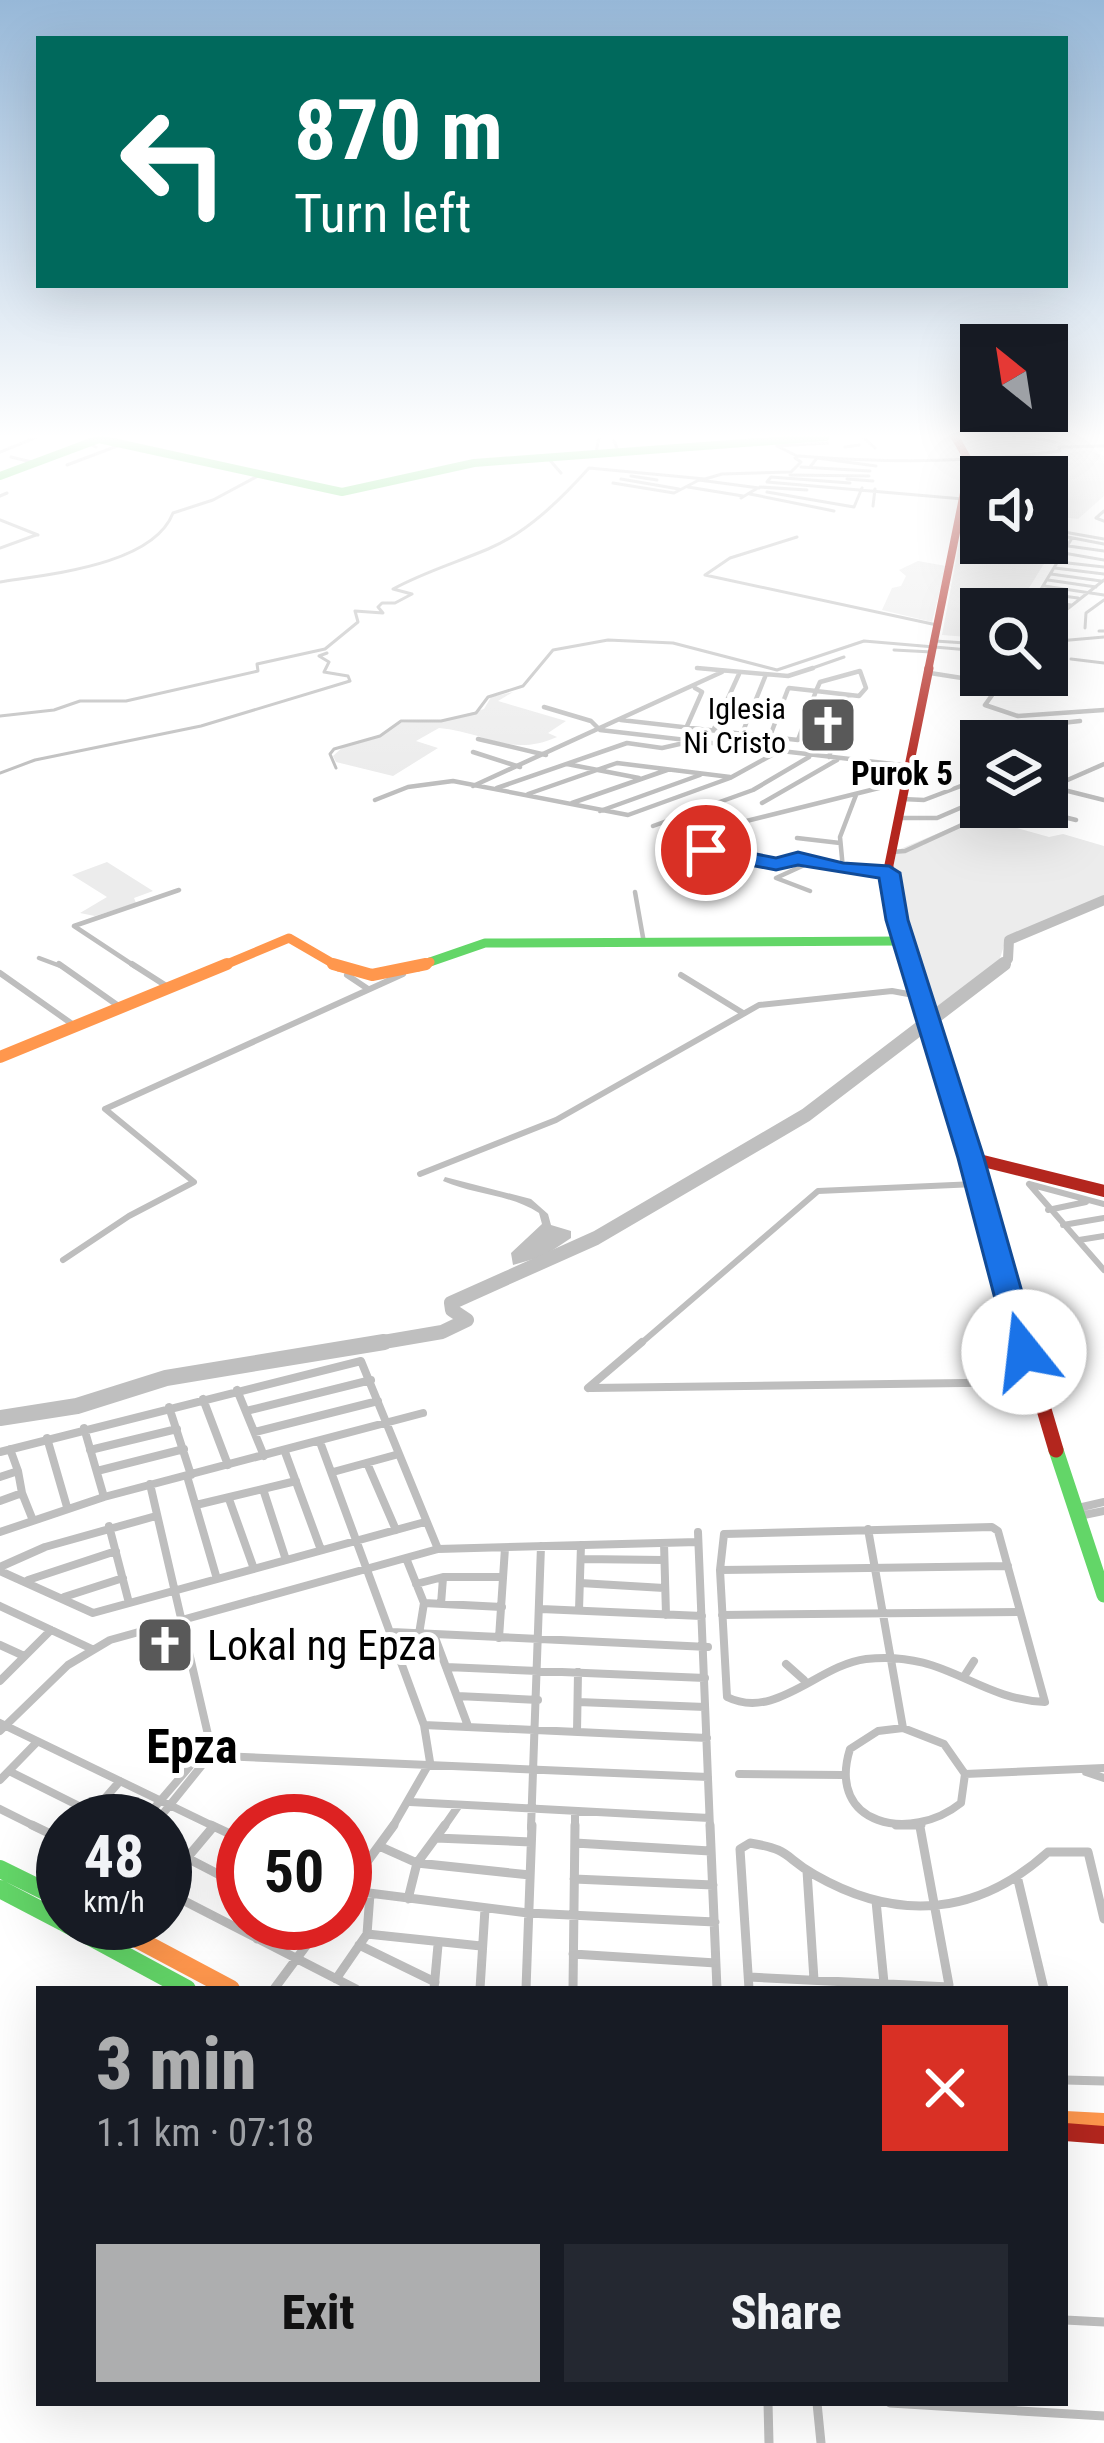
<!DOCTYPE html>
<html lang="en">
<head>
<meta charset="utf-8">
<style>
	body { margin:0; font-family:"Roboto Condensed",sans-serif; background:#242831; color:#f1f3f6; height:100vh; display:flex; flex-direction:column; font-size:45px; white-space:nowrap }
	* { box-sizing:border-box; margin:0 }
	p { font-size:39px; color:#9ea1a6 }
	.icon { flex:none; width:66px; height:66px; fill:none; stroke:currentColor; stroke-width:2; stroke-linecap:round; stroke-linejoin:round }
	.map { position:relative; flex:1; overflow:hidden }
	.side { position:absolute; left:36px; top:1986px; width:1032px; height:420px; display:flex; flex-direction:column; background:#171b24; border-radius:0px; box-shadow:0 12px 48px #0002 }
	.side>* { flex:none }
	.hud { position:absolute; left:36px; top:36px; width:1032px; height:252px; border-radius:0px; box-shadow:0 12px 48px #0002; background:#00695c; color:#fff; overflow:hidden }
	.needle { width:78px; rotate:330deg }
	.controls { position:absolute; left:960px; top:324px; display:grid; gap:24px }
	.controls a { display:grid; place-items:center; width:108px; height:108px; border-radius:0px; background:#171b24; box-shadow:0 12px 48px #0002; font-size:60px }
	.speed { position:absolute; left:36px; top:1794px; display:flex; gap:24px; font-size:60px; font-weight:700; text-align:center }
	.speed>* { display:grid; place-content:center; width:156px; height:156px; border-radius:50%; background:#171b24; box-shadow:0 12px 48px #0002; line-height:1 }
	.speed small { font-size:30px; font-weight:400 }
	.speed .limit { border:18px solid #d22; background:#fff; color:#111 }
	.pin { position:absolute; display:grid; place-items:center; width:102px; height:102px; color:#fff; margin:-51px; border:6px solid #fff; border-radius:50%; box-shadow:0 3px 12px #0007 }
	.me { position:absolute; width:132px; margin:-66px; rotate:344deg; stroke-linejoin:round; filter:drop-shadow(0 0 9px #0008) }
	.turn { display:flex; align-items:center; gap:42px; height:252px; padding:0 60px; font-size:54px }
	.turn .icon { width:156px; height:156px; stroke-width:2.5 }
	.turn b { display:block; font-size:84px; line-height:102px }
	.round { display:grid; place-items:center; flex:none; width:126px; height:126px; border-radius:0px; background:#242831 }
	.headline { display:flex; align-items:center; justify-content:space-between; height:204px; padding:0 60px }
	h1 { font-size:72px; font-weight:800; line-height:90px; color:#adaeaf }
	.cta { display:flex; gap:24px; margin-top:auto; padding:24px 60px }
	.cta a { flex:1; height:138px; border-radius:0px; background:#adaeaf; color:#111; font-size:48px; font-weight:800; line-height:138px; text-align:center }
	.cta a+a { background:#242831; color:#f1f3f6 }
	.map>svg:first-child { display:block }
</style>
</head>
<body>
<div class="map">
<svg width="1104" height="2443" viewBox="0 0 1104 2443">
	<rect width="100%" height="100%" fill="#fff"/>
	<path fill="#ececec" d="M1088,450L1104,456V496L1078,519L1047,515V477H1042L1070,453Z
		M960,539L1050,554L1016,609H981V638L942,635Z
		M918,561L946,566L932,622L882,610L892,588L901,586L906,576L899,570Z
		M513,692L498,701L566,721L548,733L557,737C510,758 486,732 439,728L416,741L438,748L393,776L336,762L333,756L344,746L380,737L397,723L442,721L484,709L491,697Z
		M977,817L1049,837L1063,834L1104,846V896L1042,928L1007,936L997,968L927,1013L895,904L893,852Z
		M107,862L153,891L134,898L136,903L95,916L80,913L107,897L72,875Z"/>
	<path fill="#bfbfbf" d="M445,1177L531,1199L548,1214L551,1225L571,1231V1238L544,1256L513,1265L511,1253L542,1224L539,1213C510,1194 475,1195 443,1181Z"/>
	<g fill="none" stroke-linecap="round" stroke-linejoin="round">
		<path stroke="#bfbfbf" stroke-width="3" d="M1047,642L1104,637
			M0,716L54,710L80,701H126L258,671L257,664L325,649L358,622L355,611L383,613L378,607L382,603H395L412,594L393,589C424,572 455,563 488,549C527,533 561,499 589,468L705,479L722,474L791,472L801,462L795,458L799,456C886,463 973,463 1060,451L1059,447L1104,446
			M336,768L330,754L334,749L380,736L401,721H441L476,713L488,697L523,686L553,650L608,640L673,643L777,670L864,641L981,651
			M0,773L35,760L201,726L350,681L348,676L324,672L329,662L319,656L327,653"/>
		<path stroke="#bfbfbf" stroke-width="10" d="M1001,967L1008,959L1009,940L1104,900"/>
		<path stroke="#bfbfbf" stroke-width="14" d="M366,1345L442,1332L467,1320L452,1310L451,1303L596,1238L806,1115L1004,964"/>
		<path stroke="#bfbfbf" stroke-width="16" d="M0,1418L77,1406L166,1378L384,1342"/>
		<path stroke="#bebebe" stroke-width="3" d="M863,437L875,448
			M1029,437L1055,442
			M614,441L618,451
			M87,443L96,447
			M845,447L859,445
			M0,452L37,437
			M596,453L599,437
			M797,456L777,446L828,443
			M11,457L36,463
			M548,458L561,473
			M970,463L1008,464
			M67,465L120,445
			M801,467L870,471
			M810,467L817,458L876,466
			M790,475L869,476
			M631,476L657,480
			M621,479L679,489
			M847,479L873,481
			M767,482L963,499
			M767,482L771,477L850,483
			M613,483L674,493L699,480L759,488
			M688,487L743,496
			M760,487L807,490
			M767,492L854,507L862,488
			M750,494L834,511
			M0,496L7,493
			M741,498L756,489
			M873,506L875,489
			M1104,511L1096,518L1104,521
			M960,517L981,521
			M0,520L38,535
			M959,525L981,530
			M1047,529L1104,539
			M958,531L981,537
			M1047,533L1104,544
			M1006,543L1104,560
			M1047,543L1104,551
			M0,548L36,535
			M1059,562L1104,567
			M1055,568L1104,574
			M1051,574L1101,581
			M705,575L937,625
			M705,575L730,558L797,537
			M1048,580L1096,587
			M0,582C50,574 153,565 173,513L213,500L258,476
			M1044,586L1104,595
			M1040,593L1078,598
			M1035,600L1071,605
			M1029,609L1072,538
			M1047,624L1063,623
			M1085,628L1086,613L1104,600
			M1047,631H1065L1066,610L1104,580
			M1099,631H1104
			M935,641L981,644
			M894,650L932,652
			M1071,659L1104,663
			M697,668L726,671
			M804,671L844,657"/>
		<path stroke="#bebebe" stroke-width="4.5" d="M697,668L788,676L813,668
			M860,671L866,688L859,696L816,691L820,682Z
			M930,673L1000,684L985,705L1018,716L1104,710
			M970,679L981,669
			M789,688L816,691
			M544,707L591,721L600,730L910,766
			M621,720L798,740L816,691
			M687,726L702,692L695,688
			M714,729L739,674
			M770,736L788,689
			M478,739L546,755
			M1040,741L1056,734L1062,723L1080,721
			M737,746L765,677
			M473,752L520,767
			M829,757L847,695
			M567,764L639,778
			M473,786L722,672
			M497,788L627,743L662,748L684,743
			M1056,788L1104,800
			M1047,789L1104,764
			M528,794L617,763L730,777
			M902,799L924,800L974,781L981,761
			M375,800L408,787L453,781L628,815L730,778L779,751
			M572,803L667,770
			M762,803L837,760
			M1024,807L1076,820
			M600,811L700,775
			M899,818H937L981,799
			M653,826L753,790L809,757
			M797,838L840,843
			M674,839L907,781
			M678,840L767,863L798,859L889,873
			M892,852L905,851L1001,807
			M843,869L840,837L856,795
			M810,891L776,878L811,862
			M635,892L644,943
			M39,958L63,967
			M136,967L74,926L179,890"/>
		<path stroke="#bebebe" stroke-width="6" d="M59,964L120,1007
			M132,964L168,987
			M0,973L75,1026
			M347,975L368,989
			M681,975L743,1013
			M420,1174L556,1120L759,1005L892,991L919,996
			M1029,1184L1104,1270
			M1029,1184L1104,1204
			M1048,1210L1086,1202
			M1063,1225L1104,1218
			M1079,1240L1104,1236
			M63,1260L129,1216L194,1182L105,1109L403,974
			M639,1345L818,1191L976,1184"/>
		<path stroke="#bebebe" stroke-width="8" d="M588,1388L642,1342
			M591,1388L1034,1382
			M237,1390L264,1456
			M203,1399L228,1465
			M169,1407L191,1475
			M246,1411L371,1380
			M84,1428L104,1497
			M255,1432L378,1401
			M47,1438L67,1507
			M320,1442L424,1725L430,1762L392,1828
			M90,1450L177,1429
			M0,1452L361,1361L438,1549
			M285,1452L321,1550
			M367,1463L396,1530
			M18,1471L22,1493
			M97,1471L184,1449
			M333,1472L399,1454
			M187,1476L217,1579
			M0,1477L18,1471L10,1449
			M150,1484L209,1739L207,1759L157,1821
			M263,1489L286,1560
			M229,1499L254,1569
			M0,1501L22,1493L32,1518
			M196,1505L296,1481
			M1078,1508L1104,1502
			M1079,1516L1104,1511
			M109,1526L129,1603
			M992,1527L998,1531L1045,1702C975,1699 946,1650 866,1659C818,1665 776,1721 727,1697L720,1570L724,1534Z
			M868,1529L903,1728
			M0,1532L104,1497L423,1413
			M698,1532L710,1828
			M664,1543L666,1615
			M406,1558L424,1603L419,1634
			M581,1559L664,1560
			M0,1567L45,1547L156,1516
			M720,1570L1008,1566
			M0,1571L93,1613L425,1522
			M28,1580L116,1551
			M580,1583L664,1588
			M416,1584L443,1577H503
			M64,1597L123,1578
			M424,1603L502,1607
			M441,1604L443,1578
			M0,1606L92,1649
			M541,1609L702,1616
			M579,1610L581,1545
			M722,1615L1019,1612
			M392,1632L708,1647
			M434,1635L468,1726
			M499,1638L505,1548
			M0,1645L24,1656
			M786,1664L804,1680
			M446,1667L705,1678
			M965,1675L974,1661
			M0,1681L51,1630
			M457,1696L538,1700
			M578,1702L705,1707
			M0,1723L217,1828
			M424,1725L707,1738
			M903,1728L944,1744L965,1774L961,1803C911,1843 826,1826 850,1749L878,1731Z
			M0,1731L68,1665L110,1640L438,1549L698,1542
			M577,1732L578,1672
			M196,1755L708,1777
			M9,1771L93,1813
			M1086,1772L1104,1778
			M739,1774L842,1775
			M965,1774L1104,1768
			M0,1780L37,1742
			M410,1802L709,1818
			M0,1809L38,1828
			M85,1821L120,1781
			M143,1821L208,1745
			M443,1828L459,1805
			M531,1828L541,1546
			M575,1828V1811"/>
		<path stroke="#bebebe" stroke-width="9" d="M32,1825L63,1840
			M211,1825L243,1840
			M710,1825L717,1989
			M896,1825H921
			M920,1827L949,1985
			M436,1838L531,1842
			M575,1843L710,1851
			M379,1846L417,1863L530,1875
			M187,1858L243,1887
			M807,1871L814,1980
			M574,1879L713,1885
			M1018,1880L1044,1989
			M165,1884L213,1827
			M345,1890L528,1913L715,1922
			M165,1891L356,1989
			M345,1892L394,1825
			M408,1899L417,1863L445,1825
			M876,1901L884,1983
			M367,1934L481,1946
			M257,1939L269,1923
			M359,1945L435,1982
			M573,1954L716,1963
			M749,1977L949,1987
			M336,1979L367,1934L370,1894
			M274,1989L323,1923
			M434,1989L438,1945
			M480,1989L485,1909
			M526,1989L532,1825
			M573,1989L575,1825
			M749,1989L740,1849L750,1843C793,1850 783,1857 815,1875C899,1923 978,1915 1048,1852H1088L1104,1919
			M1065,2080L1104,2081
			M1065,2320L1104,2322
			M768,2403L769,2443
			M817,2403L821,2443
			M890,2403L1104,2416"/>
		<path stroke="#63d668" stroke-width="8" d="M0,476L99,439L342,492L474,463L825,437"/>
		<path stroke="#63d668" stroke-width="9" d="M430,962L485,943L903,941"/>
		<path stroke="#63d668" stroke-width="15" d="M1056,1450L1104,1595"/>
		<path stroke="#63d668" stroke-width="18" d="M0,1869L63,1900
			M0,1889L63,1922
			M65,1923L187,1989"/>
		<path stroke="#ff974d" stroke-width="9" d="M220,967L289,938L339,967
			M418,967L430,962"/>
		<path stroke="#ff974d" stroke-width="12" d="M333,964L372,975L426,964
			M0,1057L227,964"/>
		<path stroke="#ff974d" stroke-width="18" d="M107,1923L231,1989
			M1065,2120L1104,2122"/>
		<path stroke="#b3261e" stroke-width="8" d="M928,671L970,463L955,437"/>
		<path stroke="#b3261e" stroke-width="9" d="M913,967L890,889L889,865L929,668"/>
		<path stroke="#b3261e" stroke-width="12" d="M912,964L1025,1345
			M971,1158L1104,1191"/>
		<path stroke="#b3261e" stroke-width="15" d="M1024,1342L1056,1450"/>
		<path stroke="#b3261e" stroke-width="18" d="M1065,2132L1104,2135"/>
	</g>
	<linearGradient id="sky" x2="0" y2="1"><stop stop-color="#97b8d8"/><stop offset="0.56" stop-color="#fff"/><stop offset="1" stop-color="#fff" stop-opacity="0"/></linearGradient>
	<rect width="1104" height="779" fill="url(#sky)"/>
	<path fill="#1a73e8" stroke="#114b97" stroke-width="3" d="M706,844L776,858L798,852L843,863L889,866L900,873L908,920L984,1158L1039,1352L1035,1359L1024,1362L1009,1352L958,1158L886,920L879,878L798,865L776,870L698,855V846Z"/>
	<defs>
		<symbol id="church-square" viewBox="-11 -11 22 22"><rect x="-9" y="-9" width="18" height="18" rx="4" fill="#595959" stroke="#fff"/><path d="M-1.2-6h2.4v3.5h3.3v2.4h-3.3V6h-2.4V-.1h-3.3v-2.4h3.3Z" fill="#fff"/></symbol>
	</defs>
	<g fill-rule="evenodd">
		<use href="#church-square" x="795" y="692" width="66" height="66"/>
		<use href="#church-square" x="132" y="1612" width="66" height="66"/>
	</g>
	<g text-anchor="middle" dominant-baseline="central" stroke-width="10" stroke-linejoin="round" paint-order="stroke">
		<g font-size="30" fill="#000" stroke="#fff" text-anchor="end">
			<text x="786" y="708">Iglesia<tspan x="786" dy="34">Ni Cristo</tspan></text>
		</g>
		<g font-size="33" font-weight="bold" fill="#000" stroke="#fff">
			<text x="902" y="773">Purok 5</text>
		</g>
		<g font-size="42" fill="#000" stroke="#fff" text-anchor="start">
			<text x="207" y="1645">Lokal ng Epza</text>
		</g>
		<g font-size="48" font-weight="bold" fill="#000" stroke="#fff">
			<text x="192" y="1746">Epza</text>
		</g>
	</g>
</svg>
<div class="controls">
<a><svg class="needle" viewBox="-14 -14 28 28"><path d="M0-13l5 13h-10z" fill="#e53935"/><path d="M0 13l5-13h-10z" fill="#9ea1a6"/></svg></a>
<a><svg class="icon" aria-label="sound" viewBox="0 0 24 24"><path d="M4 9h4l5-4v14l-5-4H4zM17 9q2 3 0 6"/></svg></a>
<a><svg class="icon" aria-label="search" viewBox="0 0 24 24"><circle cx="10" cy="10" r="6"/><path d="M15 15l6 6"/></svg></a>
<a><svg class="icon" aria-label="layers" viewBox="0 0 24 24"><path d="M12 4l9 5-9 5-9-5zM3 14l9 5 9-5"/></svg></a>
</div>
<div class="speed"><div>48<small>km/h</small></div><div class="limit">50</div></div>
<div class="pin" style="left:706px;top:850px;background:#d93025"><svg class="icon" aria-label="arrive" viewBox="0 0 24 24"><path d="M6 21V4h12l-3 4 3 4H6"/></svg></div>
<svg class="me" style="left:1024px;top:1352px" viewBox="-20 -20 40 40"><circle r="19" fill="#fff"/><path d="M0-13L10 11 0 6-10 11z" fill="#1a73e8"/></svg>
<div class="hud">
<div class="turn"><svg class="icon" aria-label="left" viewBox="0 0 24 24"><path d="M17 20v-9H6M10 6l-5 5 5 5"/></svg><div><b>870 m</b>Turn left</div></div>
</div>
<section class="side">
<div class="headline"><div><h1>3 min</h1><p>1.1 km · 07:18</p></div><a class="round" style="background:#d93025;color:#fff"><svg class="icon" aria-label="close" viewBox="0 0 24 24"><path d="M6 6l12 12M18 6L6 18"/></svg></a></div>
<div class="cta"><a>Exit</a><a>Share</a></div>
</section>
</div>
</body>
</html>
